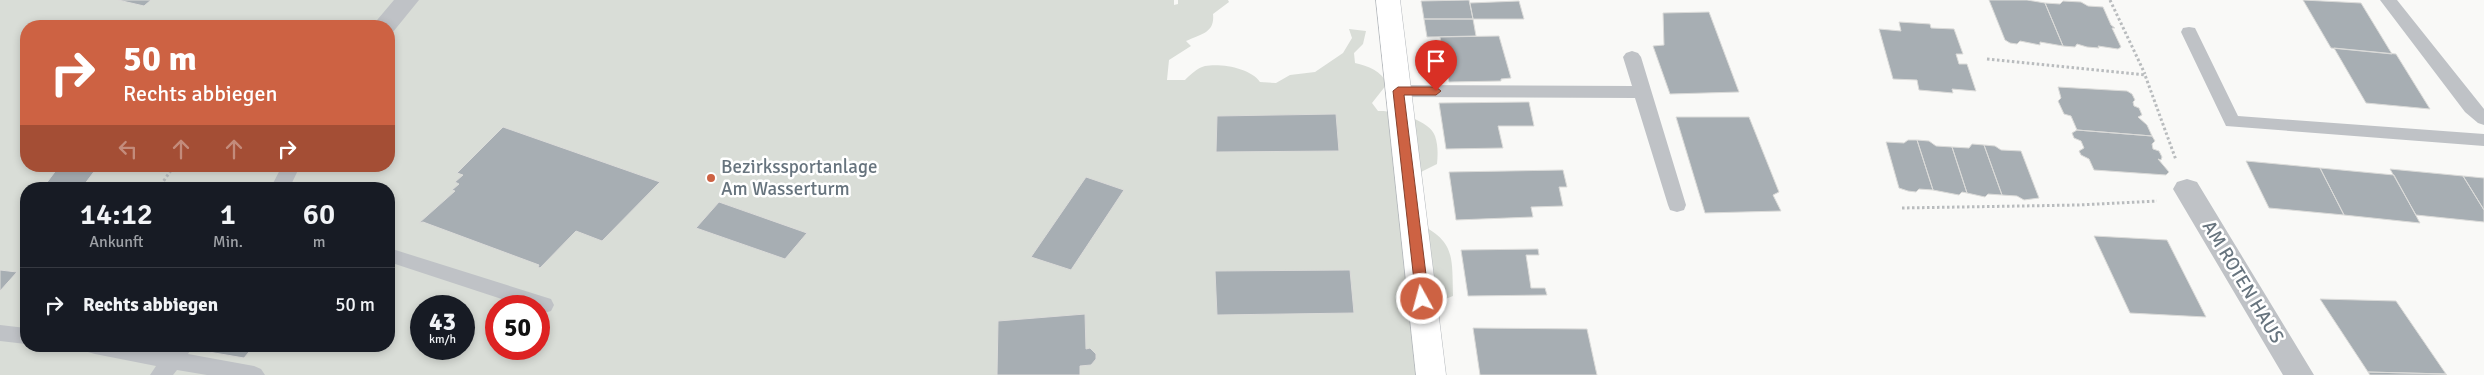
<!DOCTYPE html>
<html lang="de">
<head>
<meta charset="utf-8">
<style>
	body { margin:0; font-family:Signika,sans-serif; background:#242831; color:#f1f3f6; height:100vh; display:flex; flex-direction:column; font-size:19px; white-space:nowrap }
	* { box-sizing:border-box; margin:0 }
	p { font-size:16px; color:#9ea1a6 }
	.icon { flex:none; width:28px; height:28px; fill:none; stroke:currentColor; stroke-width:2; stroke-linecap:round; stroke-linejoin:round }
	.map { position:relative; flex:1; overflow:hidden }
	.details { position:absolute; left:20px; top:182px; width:375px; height:170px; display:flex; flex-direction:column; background:#171b24; border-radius:20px; box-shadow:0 2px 8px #0003 }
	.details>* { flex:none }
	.top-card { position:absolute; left:20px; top:20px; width:375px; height:152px; border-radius:20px; box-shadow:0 2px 8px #0003; background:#cd6243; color:#fff; overflow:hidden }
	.speed { position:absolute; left:410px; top:295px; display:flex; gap:10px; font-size:25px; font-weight:700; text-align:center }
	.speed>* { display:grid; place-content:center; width:65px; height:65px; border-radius:50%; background:#171b24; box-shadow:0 2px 8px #0003; line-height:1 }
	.speed small { font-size:12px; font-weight:400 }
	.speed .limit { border:8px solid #d22; background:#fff; color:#111 }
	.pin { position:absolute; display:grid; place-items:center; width:42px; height:42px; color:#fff; margin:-51px -21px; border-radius:50% 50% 50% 0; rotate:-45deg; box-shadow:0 0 5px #0007 }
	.pin .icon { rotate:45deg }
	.me { position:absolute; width:55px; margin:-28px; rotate:353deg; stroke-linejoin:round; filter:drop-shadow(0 0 4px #0008) }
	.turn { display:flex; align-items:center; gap:18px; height:105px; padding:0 20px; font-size:22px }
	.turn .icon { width:65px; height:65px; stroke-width:2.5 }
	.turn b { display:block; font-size:35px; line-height:42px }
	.lanes { display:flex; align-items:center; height:48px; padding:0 20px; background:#0003; justify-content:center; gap:25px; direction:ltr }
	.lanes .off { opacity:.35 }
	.eta { display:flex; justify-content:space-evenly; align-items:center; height:85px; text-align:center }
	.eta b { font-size:30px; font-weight:600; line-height:35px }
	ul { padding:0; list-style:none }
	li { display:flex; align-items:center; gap:15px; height:75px; padding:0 20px; border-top:1px solid #363941 }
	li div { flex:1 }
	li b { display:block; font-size:19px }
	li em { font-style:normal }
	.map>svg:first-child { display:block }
</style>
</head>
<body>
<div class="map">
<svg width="2484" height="375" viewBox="0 0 2484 375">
	<rect width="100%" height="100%" fill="#f9f9f7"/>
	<path fill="#d9ddd7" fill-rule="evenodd" d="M0,0H1174V5L1178,4V0H1228L1229,2L1213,14C1215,33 1201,34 1186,41L1191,46L1169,60L1167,80H1185C1190,75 1197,68 1205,66C1221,63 1251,68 1260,82L1276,83L1290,75L1315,72L1343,53L1352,38L1349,29L1366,31L1363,44L1354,53L1355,63C1368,66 1382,71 1387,84L1372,103L1378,111C1393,110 1430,120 1435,136C1438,145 1438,154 1437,164L1407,179L1414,221C1455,241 1452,253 1453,296L1428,306L1436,375H0ZM26,26H389V166H26ZM26,189H389V346H26ZM421,306H464V349H421ZM496,306H539V349H496Z"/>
	<path fill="#a7aeb3" stroke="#dbdbd9" d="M118,0H151L144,6Z
		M1469,0L1473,19H1424L1421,1Z
		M1989,0H2027L2045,3L2063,46L2040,42V45L2020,41L2017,44L2010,43L2005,40Z
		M2303,0L2361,3L2392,54L2331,48Z
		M1519,1L1524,19H1473L1470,3Z
		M2063,1L2081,2L2088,6L2103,7L2111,25L2115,28H2112L2121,47L2118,49L2098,46L2099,48L2087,47L2077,44L2075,47L2063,46L2045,3L2060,4Z
		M1709,12L1739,92L1670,94L1653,46L1664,45L1663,13Z
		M1424,19H1473L1476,36L1427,37Z
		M1899,22L1930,24L1931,28L1954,29L1963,54H1956L1959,64H1967L1976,91L1952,89L1953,93L1919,90L1917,80L1893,79L1879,29L1901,31Z
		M1499,36L1511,78L1501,79V81L1449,82L1440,37Z
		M2334,48L2396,54L2430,109L2366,103Z
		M2058,87L2127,91L2132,94L2135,100L2133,102L2134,106L2139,108L2142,115L2138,117L2147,125L2152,136L2077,130L2071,116L2064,114L2058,101L2061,98Z
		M1529,102L1534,126H1498L1503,148L1446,149L1439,103Z
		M1336,114L1339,151L1216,152L1217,116Z
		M1676,117H1749L1779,192L1773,195L1781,211L1705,213Z
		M503,127L660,182L602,241L576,231L540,268L538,267L539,265L423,222L419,223L455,191L452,190L459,184L455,182L463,175L457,173Z
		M2077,130L2152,136L2155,141L2152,144L2153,149L2159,151L2162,157L2161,160L2158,159L2169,172L2166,175L2094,170L2089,159L2081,155L2079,151L2084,148L2081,141L2074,138L2072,133Z
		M1908,140H1917L1933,190L1919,189L1916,192L1908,191L1899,188L1886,142L1904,143Z
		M1917,140L1929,141L1936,146L1952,147L1967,193L1962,192L1959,195L1933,190Z
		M1972,144L1984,145L2002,195L1988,194L1985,197L1967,193L1952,147L1969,148Z
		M1984,145L1995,146L2001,150L2021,151L2039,198L2024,200L2017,196L2002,195Z
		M2246,161L2320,168L2344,215L2269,208Z
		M2320,168L2394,175L2420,223L2344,215Z
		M57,169H96L81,189H42Z
		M2390,169L2463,176L2484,210V222L2416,215Z
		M1563,170L1567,187H1559L1563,206L1531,207L1533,217L1456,220L1449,172Z
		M2463,176L2484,178V210Z
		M1086,177L1124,190L1071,270L1031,257Z
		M719,202L807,233L785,259L696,228Z
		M2094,236L2167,240L2206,317L2130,313Z
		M1538,249L1539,255H1526L1531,288H1545L1547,295L1468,296L1461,250Z
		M0,270L17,272L0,291Z
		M1350,270L1354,313L1217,315L1215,271Z
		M2320,299L2396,301L2446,374L2368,372Z
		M1085,314L1086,349L1090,348L1096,354V359L1091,365L1080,366V375H997L998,321Z
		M1473,328L1587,329L1597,375H1480Z
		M208,346H254L244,358L203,351Z
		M2368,372L2446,374L2447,375H2370Z"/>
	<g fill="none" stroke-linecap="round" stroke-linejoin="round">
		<defs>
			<path id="secondary" d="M1376,0H1400L1446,375H1416Z"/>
		</defs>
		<use href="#secondary" stroke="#b4b8bc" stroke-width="1"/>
		<path stroke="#b9bcbe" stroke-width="3" stroke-dasharray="2.5 2.5" stroke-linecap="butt" d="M2110,0L2145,74
			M1987,59L2145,75L2176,160
			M158,189L174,166
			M1902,208L2079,205L2157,201"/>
		<path fill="#bfc2c6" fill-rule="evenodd" d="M2380,0H2397L2484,109V125L2478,123L2465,112Z
			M2189,27L2195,28L2197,32L2238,116L2484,134V146L2226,126L2181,32L2183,28Z
			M1632,51L1638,53L1641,57L1686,205L1684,210L1677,212L1670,210L1668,205L1635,98L1398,97L1392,95L1389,91L1392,87L1398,85L1632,86L1623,57L1626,53Z
			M282,166H300L289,189H270Z
			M389,248L551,299L554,305L551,311L544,313L539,311V306H523L389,262Z
			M0,325L26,328V344L0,341Z
			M85,346H143L167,351L171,346H193L188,354L254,366L261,369L265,375H207L177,370L173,375H150L156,366L95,354L88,352Z"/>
		<path fill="#bfc2c6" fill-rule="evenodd" d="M394,0H419L393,32L389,33V26H372Z
			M2187,179L2197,182L2314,375H2283L2173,189L2177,182Z"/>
		<use href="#secondary" fill="#fff" fill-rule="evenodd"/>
	</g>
	<path fill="#cd6243" stroke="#85402c" d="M1398,87H1436L1441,91L1436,95H1404L1429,299L1422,304L1416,299L1393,91Z"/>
	<circle fill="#cd6243" stroke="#fff" stroke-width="2" cx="711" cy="178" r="5"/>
	<g text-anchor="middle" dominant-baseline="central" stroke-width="5" stroke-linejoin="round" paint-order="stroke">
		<g font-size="19" fill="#67747e" stroke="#fff" text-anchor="start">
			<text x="721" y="167">Bezirkssportanlage<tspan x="721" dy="22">Am Wasserturm</tspan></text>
		</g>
		<g font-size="19" fill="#67747e" stroke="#fff">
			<text transform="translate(2243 282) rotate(59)">AM ROTEN HAUS</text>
		</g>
	</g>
</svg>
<div class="speed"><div>43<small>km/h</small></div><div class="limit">50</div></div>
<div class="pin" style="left:1436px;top:91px;background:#d93025"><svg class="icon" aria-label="arrive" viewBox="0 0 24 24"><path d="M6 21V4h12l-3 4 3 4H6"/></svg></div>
<svg class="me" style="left:1422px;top:299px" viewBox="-20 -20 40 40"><circle r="17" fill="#cd6243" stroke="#fff" stroke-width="3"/><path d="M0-11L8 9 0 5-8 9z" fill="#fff"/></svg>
<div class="top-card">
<div class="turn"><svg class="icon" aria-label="right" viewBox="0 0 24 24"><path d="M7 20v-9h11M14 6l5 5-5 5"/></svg><div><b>50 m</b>Rechts abbiegen</div></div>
<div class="lanes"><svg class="icon off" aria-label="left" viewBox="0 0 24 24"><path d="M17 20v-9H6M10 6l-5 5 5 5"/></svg><svg class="icon off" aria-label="ahead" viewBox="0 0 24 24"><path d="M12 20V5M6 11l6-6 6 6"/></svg><svg class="icon off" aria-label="ahead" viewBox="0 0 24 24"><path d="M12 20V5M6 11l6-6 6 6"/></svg><svg class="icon" aria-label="right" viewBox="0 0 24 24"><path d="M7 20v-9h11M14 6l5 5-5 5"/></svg></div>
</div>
<section class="details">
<div class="eta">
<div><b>14:12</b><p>Ankunft</p></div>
<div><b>1</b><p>Min.</p></div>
<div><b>60</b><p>m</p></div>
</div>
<ul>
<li><svg class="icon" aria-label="right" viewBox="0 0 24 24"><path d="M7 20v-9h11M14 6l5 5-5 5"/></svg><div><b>Rechts abbiegen</b></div><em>50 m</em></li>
</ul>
</section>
</div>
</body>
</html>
